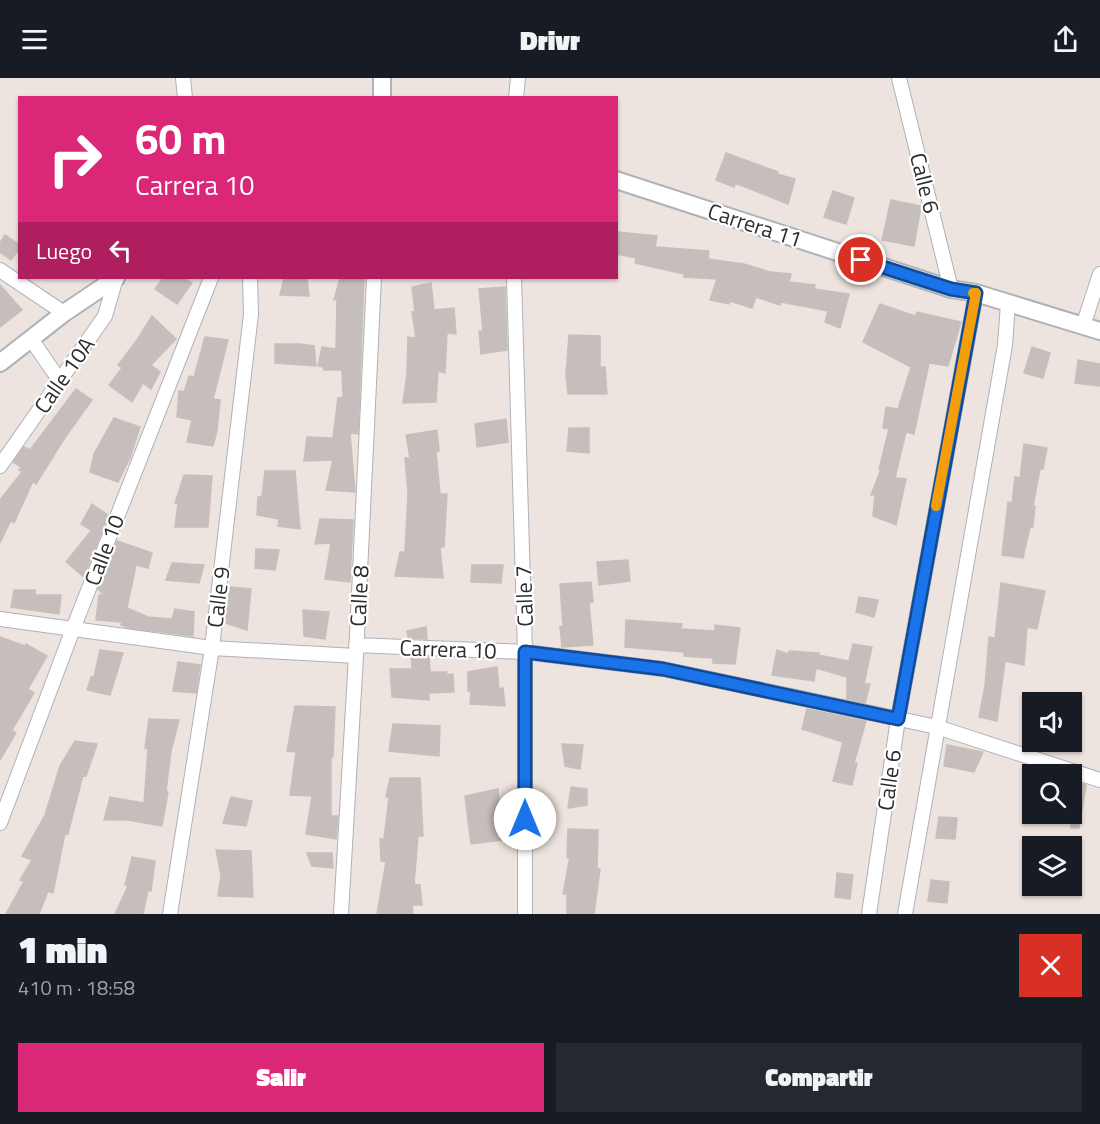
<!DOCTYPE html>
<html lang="es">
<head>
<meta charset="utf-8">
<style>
	body { margin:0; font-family:"Titillium Web",sans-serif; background:#242831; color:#f1f3f6; height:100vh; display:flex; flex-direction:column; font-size:22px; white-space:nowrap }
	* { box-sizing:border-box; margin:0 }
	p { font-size:20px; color:#9ea1a6 }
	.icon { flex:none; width:33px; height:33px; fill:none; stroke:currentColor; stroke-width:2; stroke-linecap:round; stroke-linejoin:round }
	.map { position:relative; height:836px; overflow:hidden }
	.details { display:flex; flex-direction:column; background:#171b24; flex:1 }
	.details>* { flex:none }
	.hud { position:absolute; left:18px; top:18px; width:600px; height:183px; border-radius:0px; box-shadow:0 2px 4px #0004; background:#db2777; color:#fff; overflow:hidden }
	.tools { position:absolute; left:1022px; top:614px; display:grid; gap:12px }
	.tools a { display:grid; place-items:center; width:60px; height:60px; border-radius:0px; background:#171b24; box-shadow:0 2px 4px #0004; font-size:30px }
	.pin { position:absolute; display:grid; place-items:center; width:51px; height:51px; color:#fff; margin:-26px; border:3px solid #fff; border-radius:50%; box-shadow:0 2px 6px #0007 }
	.me { position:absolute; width:66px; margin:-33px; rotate:0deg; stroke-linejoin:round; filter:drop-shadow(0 0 4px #0008) }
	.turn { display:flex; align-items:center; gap:21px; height:126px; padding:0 18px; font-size:27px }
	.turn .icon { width:78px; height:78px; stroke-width:2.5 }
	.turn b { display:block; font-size:42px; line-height:51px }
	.then { display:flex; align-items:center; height:57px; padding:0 18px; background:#0003; gap:12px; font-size:22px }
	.round { display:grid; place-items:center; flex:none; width:63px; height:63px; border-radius:0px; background:#242831 }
	.headline { display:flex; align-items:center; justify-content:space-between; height:102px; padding:0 18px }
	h1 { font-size:36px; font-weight:800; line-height:45px }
	.button { display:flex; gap:12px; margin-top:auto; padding:12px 18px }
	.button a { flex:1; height:69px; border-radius:0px; background:#db2777; color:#fff; font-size:24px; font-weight:800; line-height:69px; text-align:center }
	.button a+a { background:#242831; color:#f1f3f6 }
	header { display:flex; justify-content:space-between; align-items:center; height:78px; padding:0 18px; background:#171b24; font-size:27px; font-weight:800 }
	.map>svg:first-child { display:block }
</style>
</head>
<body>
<header><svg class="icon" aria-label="menu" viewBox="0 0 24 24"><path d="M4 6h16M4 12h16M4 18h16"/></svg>Drivr<svg class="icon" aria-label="share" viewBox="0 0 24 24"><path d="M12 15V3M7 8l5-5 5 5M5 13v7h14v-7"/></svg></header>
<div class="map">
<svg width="1100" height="836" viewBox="0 0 1100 836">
	<rect width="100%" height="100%" fill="#eee4df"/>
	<path fill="#c6bebc" stroke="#c9bfb9" stroke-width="1.5" d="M726,75L778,94L777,96L795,101L788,126L735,105L734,109L716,102Z
		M833,113L854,120L846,146L824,139Z
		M891,122L921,128L914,168L882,162Z
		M618,154L657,158L655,169L709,173L708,181L744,186L770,194L791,196L789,204L815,207L814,211L849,216L840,250L825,244L828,233L781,224L780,227L756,219L752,230L730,223L729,226L710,222L717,201L684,199V196L635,185L636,180L616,176Z
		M5,157L20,167V170L11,182L0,174V165Z
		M163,200H183L192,205L177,226L155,211Z
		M284,200H307L309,218L280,217Z
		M340,200H364L358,356L350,355L355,414L326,412L333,382L304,383L307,359L333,360L338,320L343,319L342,292H324L323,289L318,288L322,269L336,271L337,221L334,222Z
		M431,205L434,232L454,230L456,256L447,255L445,295L438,293L436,324L403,325L407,296L408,259L416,260L412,234H415L412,209Z
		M0,207L22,232L0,249Z
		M505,209L507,272L481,276L479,253H483L479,211Z
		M880,226L915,238L917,234L961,244L948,288L929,285L914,356L906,354L895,400L906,401L896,447L873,438L875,417H871L881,391H879L889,351L883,350L886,329L898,331L911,289L863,264Z
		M152,238L176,261L151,287L160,294L151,311L143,305L132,324L109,307L122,290L118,287L137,262Z
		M569,257L600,258V289H605L607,316H568L566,297Z
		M205,259L228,262L213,321L220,322L217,353L213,368L187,364L192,342L177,339L179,313L184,314L189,298L194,299Z
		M275,266H300L314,268L316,288L275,285Z
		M1032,269L1050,275L1043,300L1024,295Z
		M1078,282L1100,286V308L1075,305Z
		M76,311L92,322L64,361L36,406L33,403L14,445L11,442L0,465V422L22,394L19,392L21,389L13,384L24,369L30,372Z
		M114,340L140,349L130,380L118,404L90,394L94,376Z
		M506,341L508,364L477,369L475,346Z
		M569,350H589V375L567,373Z
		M437,352L439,373H436L440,416H447L444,469H440L443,500L395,498L400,474H405L408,415L405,380H410L406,357Z
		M1024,366L1047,370L1043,391H1040L1033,428H1035L1033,449H1030L1023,480L1002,477L1008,424L1012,425L1015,399L1020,400Z
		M265,393H295L300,451L278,448L279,441L257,437L258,419H262Z
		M184,397L212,398L208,449H175L178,425H175Z
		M92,426L108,437L84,499L66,484L91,453L94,454L81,446Z
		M320,441L353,442L350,504L325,501L331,465L315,466Z
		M117,463L152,475L148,490L136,487L127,530L148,539L172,541L175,531L194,534L193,558L130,550L121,547L122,544L96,542L99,517H104L98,511Z
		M256,471L279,472L275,492L255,490Z
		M628,482L630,503L599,507L597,484Z
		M172,485L204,487L199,505L166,502Z
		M472,487H503L501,505L471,504Z
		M591,504L593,524L589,525L593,567L562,569L560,549L563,548L560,506Z
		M1001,505L1045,513L1037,551L1027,549L1024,587L1005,583L997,643L979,639L985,608L989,559L995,560Z
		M230,509L251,511L247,552L225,545Z
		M14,512H35V517H61L59,536L11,529Z
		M859,519L878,522L874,539L856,534Z
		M303,532L329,534L325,561L304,558Z
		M626,542L682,546L681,551L715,553V547L740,550L735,586L713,585V580L684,578V574L625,569Z
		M426,549L427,561L408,560L407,553Z
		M0,559L25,568L26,566L47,578L28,611L34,615L12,652L16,655L0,682Z
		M853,566L872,569L864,606H870L865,625L847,621V599L816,590L814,603L772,597L777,572L788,576L789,573L819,575L818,577L849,583Z
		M100,572L123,575L110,617L87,612L91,599H94Z
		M411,578L429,579L430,594H447L446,597L453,596L454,614L429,615V622L392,619L390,591H412Z
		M178,584L200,587L196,615L173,613Z
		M497,589L499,611L503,610L505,628L470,626L471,613H468V594Z
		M295,628L335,629L333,679H331V738H338L336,761L306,756L312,718L290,717L296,674L287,673Z
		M807,631L866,643L854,685H857L852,707L833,703L843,664L802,651Z
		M149,641L179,642L171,673L166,713L168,714L162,748L128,742H104L110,719L144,725L148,671L145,670Z
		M393,646L440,648L439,678L389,673Z
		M75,663L97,666L86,698L83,697L68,756L65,755L53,815L48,813L39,836H6L24,803L20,802L32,782L22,778L45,737L60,688Z
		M562,666L583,667L580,691L565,688Z
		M947,667L983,674L974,694L944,688Z
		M390,700H420L423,758H418L414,806L420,807L422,827H412L413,836H377L386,784L381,783L380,761H384L389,719H386Z
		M1071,702L1086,707L1079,750H1071Z
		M571,709L587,711V727L568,730Z
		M498,711L502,762L471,766L465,718Z
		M231,719L252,723L246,748L223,745Z
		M939,739L957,740L955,761L936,760Z
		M568,751L598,752L597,791H600L594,836H567V816H563L570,778L567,779Z
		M216,772L251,773L253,819L218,818L221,797Z
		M307,775H332L333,790L312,788Z
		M132,779L155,783L151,813L148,812L143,836H115L128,808L125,807Z
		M837,795L853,797L850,821L835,819Z
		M931,802L949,804L947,825L928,823Z"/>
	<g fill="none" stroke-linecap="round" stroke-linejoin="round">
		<defs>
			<path id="minor" d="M183,0L185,20
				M899,0L951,211
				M516,20L518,0
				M0,192L64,235
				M514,200L525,574V836
				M1083,248L1100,196
				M31,261L60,303
				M0,388L105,238L116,200
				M0,541L212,570L356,578
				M356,567L525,574L663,591L937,649L1100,702
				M0,745L73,551L211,200
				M170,836L212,570L251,236L250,200
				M341,836L356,578L374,200
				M869,836L898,641L976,215
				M905,836L1005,267L1008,226"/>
			<path id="tertiary" d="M382,20V0
				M616,102L951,211L976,215L1100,253
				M0,285L64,235L116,200"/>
		</defs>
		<use href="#minor" stroke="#adb2b8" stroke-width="16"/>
		<use href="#tertiary" stroke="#adb2b8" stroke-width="20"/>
		<use href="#minor" stroke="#fff" stroke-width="14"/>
		<use href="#tertiary" stroke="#fff" stroke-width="16"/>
	</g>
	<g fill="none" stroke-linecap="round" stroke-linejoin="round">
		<defs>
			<path id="route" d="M525,741V574L663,591L898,641L976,215L951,211L861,182"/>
		</defs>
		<use href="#route" stroke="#114b97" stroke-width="15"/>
		<use href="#route" stroke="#1a73e8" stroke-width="10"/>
		<path stroke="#f59e0b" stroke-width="10" d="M936,428L976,215H973"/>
	</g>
	<g text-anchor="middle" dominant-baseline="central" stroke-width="4.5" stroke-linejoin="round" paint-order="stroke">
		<g font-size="22" fill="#2d2d2d" stroke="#fff">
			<text transform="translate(925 105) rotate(76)">Calle 6</text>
			<text transform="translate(755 147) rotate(18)">Carrera 11</text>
			<text transform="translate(64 297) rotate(-55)">Calle 10A</text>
			<text transform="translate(104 472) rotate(-69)">Calle 10</text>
			<text transform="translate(359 518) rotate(-87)">Calle 8</text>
			<text transform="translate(524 518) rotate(-92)">Calle 7</text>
			<text transform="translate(218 519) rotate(-83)">Calle 9</text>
			<text transform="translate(448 571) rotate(2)">Carrera 10</text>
			<text transform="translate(889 702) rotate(-82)">Calle 6</text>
		</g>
	</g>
</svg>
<div class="tools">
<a><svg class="icon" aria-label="sound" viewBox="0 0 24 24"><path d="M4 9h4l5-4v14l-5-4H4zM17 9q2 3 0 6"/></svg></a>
<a><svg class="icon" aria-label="search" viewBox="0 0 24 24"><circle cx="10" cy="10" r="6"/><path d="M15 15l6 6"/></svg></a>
<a><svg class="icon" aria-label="layers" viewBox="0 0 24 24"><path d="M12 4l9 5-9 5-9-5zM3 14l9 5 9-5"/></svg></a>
</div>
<div class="pin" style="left:861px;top:182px;background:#d93025"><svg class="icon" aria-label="arrive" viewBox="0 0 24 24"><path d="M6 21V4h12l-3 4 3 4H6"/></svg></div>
<svg class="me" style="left:525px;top:741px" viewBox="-20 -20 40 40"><circle r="19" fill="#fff"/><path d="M0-13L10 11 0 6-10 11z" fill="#1a73e8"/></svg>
<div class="hud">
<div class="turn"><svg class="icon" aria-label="right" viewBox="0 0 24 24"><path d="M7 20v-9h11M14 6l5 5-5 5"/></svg><div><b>60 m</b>Carrera 10</div></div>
<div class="then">Luego<svg class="icon" aria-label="left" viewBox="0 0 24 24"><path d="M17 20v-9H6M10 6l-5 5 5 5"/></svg></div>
</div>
</div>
<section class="details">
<div class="headline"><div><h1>1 min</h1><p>410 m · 18:58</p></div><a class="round" style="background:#d93025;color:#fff"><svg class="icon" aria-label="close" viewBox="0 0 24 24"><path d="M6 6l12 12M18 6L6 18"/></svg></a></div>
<div class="button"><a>Salir</a><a>Compartir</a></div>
</section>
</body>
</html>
